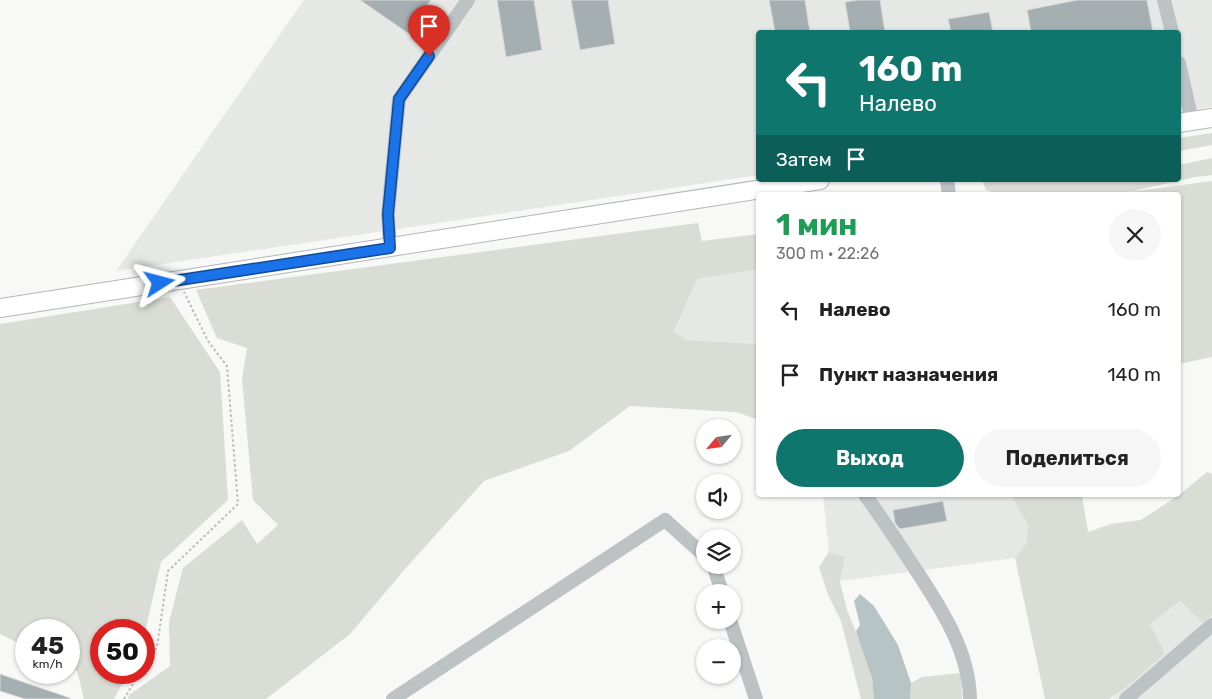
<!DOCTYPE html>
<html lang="ru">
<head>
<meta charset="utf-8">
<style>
	body { margin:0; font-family:Rubik,sans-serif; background:#f6f6f6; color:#222; height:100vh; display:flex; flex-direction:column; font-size:19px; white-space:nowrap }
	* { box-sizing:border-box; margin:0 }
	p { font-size:16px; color:#767676 }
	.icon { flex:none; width:28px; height:28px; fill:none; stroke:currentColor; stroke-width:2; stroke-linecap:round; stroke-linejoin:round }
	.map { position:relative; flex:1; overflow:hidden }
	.sheet { position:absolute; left:756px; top:192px; width:425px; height:305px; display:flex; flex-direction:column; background:#fff; border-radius:5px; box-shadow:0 1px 4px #0004 }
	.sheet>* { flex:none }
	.top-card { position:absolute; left:756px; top:30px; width:425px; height:152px; border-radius:5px; box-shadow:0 1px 4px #0004; background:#0f766e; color:#fff; overflow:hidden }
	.needle { width:32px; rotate:241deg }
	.buttons { position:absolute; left:696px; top:419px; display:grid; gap:10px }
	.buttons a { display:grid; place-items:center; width:45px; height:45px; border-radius:50%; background:#fff; box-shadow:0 1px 4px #0004; font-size:25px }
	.speed { position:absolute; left:15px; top:619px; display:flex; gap:10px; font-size:25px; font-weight:700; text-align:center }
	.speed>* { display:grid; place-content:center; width:65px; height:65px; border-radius:50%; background:#fff; box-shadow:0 1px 4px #0004; line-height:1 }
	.speed small { font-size:12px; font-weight:400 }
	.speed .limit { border:8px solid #d22; background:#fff; color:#111 }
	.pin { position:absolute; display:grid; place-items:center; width:42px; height:42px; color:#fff; margin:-51px -21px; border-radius:50% 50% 50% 0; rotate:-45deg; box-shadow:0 0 5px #0007 }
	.pin .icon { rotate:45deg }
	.me { position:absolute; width:55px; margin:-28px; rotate:81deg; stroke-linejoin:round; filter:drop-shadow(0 0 4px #0008) }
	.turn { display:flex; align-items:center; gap:18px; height:105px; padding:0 20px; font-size:22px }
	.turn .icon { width:65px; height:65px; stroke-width:2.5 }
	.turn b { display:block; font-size:35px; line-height:42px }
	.then { display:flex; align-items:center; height:48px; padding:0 20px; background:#0003; gap:10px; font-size:19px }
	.round { display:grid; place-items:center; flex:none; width:52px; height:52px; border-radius:26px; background:#f6f6f6 }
	.headline { display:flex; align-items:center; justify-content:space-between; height:85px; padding:0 20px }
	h1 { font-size:30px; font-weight:700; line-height:38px; color:#1e9e55 }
	.button { display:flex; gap:10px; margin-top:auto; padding:10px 20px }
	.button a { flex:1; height:58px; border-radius:30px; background:#0f766e; color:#fff; font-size:20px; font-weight:700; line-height:58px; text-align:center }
	.button a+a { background:#f6f6f6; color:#222 }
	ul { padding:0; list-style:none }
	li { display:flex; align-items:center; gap:15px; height:65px; padding:0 20px }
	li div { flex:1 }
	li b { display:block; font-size:19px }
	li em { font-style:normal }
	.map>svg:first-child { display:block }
</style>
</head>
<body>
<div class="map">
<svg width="1212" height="699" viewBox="0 0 1212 699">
	<rect width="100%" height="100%" fill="#f8f8f6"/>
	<path fill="#e6e8e6" d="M304,0H1212V107L1179,112V32H759V175L116,271Z
		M759,269V344L686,340L674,333L697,279Z
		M823,495H1011L1028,525L1026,544L1015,558L840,581L845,556L829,552Z
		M1180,601L1203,623L1212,615V699H1112L1163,649L1150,624Z"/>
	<path fill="#d9ddd5" d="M1212,133V145L1179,151V138Z
		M1212,158V175L1195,177L1129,192L1212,181V357L1179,364V195H1001L986,190L982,180H1179V165Z
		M698,223L702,241L759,234V269L697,279L674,332L686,340L759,344V420L736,412L630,406L569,451L484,481L405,569L350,634L266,699H128L129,695L170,666L169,622L183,568L242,520L257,544L278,525L253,500L242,379L247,348L217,338L196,290Z
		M170,297L220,372L228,500L161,562L144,636V630H101V672L128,673L114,699H84L77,671L69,667V630H26V647L0,634V324Z
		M1207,472L1212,474V615L1203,623L1180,601L1150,624L1163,649L1164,654L1124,689L1109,699H1045L1015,558L1026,544L1028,525L1011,495H1082L1088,532L1111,524L1141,520L1179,495Z
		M829,552L845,556L840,582L847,610L865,654L872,678L874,699H861L841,621L828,595L819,567Z
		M961,673L962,699H910L911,683L922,677Z"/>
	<path fill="#b7c4c6" d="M860,594L874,606L898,645L911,683L910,699H874L872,678L856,631L860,625L854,601Z"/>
	<path fill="#a5afb2" stroke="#dadad8" d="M360,0H431L427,5L429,6L409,34Z
		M497,0H534L542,50L506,57Z
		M571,0H608L615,44L580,50Z
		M769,0H805L810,32H775Z
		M858,0H880L885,32H850L845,2Z
		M1077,0H1147L1153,32H1031L1027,10Z
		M989,12L993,32H951L948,19Z
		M943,501L947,521L900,529L895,523L893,510Z
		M0,674L70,698V699H25L0,691Z"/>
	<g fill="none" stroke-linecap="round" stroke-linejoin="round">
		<defs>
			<path id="major" d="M1179,123L1212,118
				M0,308L820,180"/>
		</defs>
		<use href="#major" stroke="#b1b7ba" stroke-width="20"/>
		<path stroke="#b8bcbe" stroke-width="2" stroke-dasharray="2.5 2.5" stroke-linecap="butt" d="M144,667L157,647L168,571L238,504L227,366L208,341L184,292
			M124,699L140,672"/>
		<path stroke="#bdc3c5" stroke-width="14" d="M1164,0L1172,32
			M1179,63L1192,121
			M947,180L949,195
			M390,248L388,214L399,99L468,0
			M865,495C882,518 897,541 912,564C939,605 969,649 970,699
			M713,565L722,592
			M730,620L756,699
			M393,699L665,520L705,556
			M1126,699L1212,625"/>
		<use href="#major" stroke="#fff" stroke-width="18"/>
	</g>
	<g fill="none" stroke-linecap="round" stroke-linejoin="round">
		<defs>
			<path id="route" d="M160,283L390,248L388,214L399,99L429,56"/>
		</defs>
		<use href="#route" stroke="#114b97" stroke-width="12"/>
		<use href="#route" stroke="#1a73e8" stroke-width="9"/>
	</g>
</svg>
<div class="buttons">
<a><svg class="needle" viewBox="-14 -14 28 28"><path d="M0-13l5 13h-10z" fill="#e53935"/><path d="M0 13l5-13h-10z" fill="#767676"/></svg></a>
<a><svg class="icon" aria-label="sound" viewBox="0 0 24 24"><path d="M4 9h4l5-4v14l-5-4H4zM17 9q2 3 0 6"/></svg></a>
<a><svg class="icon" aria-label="layers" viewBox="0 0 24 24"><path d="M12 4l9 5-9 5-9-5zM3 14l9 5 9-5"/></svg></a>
<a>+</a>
<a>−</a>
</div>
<div class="speed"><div>45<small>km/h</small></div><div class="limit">50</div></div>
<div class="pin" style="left:429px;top:56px;background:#d93025"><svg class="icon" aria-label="arrive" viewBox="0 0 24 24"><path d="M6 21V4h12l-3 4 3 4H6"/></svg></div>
<svg class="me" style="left:160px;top:283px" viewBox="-20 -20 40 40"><path d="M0-17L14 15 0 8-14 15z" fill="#1a73e8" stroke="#fff" stroke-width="4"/></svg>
<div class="top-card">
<div class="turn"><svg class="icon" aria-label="left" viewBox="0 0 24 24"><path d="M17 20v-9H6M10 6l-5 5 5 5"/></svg><div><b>160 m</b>Налево</div></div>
<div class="then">Затем<svg class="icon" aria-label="arrive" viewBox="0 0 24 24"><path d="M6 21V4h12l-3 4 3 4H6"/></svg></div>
</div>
<section class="sheet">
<div class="headline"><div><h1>1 мин</h1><p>300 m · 22:26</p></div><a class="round"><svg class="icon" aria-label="close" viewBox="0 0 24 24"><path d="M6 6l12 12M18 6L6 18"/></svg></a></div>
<ul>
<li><svg class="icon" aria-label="left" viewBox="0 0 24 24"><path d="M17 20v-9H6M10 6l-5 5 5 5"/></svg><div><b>Налево</b></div><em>160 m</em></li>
<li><svg class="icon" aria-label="arrive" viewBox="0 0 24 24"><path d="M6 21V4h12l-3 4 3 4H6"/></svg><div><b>Пункт назначения</b></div><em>140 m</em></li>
</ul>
<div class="button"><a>Выход</a><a>Поделиться</a></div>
</section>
</div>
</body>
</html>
